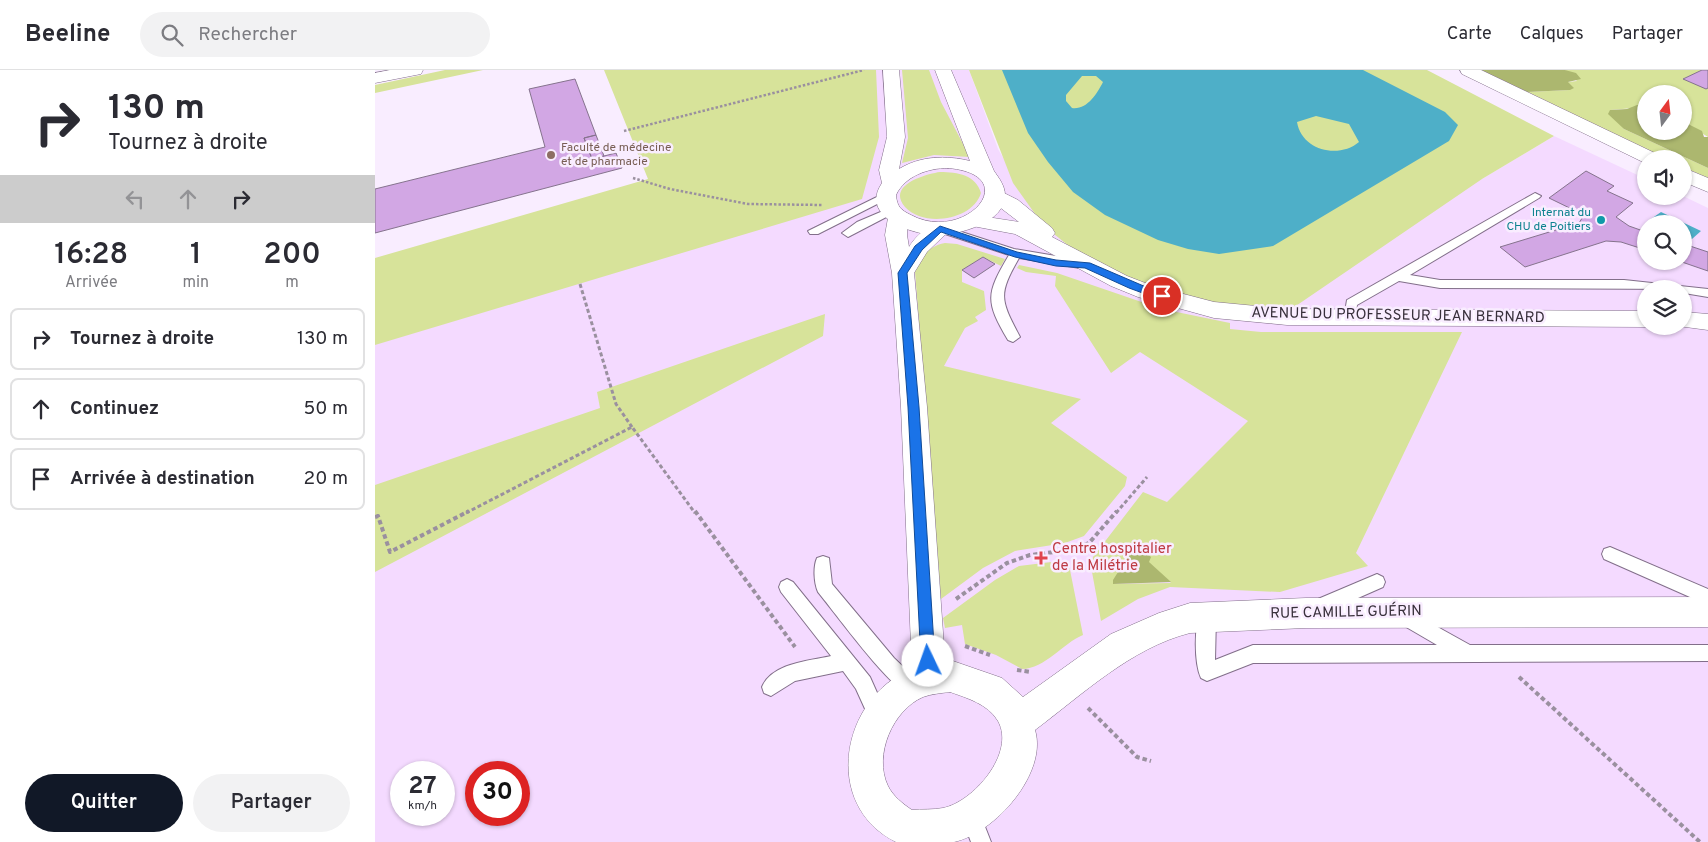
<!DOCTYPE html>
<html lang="fr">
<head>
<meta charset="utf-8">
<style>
	body { margin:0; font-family:Overpass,sans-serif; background:#f2f2f3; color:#2b2b33; height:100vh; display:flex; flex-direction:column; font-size:19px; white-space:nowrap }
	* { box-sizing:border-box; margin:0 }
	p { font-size:16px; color:#7c7c81 }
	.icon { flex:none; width:28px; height:28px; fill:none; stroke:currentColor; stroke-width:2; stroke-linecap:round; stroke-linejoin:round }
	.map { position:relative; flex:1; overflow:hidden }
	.side { display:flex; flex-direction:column; background:#fff; width:375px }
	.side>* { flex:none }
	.hud { background:#fff; color:#2b2b33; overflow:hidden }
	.needle { width:32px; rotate:15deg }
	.tools { position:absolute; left:1262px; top:15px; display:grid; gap:10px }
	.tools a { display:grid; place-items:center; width:55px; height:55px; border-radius:50%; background:#fff; box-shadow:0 1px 4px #0004; font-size:25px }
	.speed { position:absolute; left:15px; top:691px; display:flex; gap:10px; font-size:25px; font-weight:700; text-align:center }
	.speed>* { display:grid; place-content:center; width:65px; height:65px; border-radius:50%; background:#fff; box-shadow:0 1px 4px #0004; line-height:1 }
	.speed small { font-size:12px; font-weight:400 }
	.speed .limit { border:8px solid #d22; background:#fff; color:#111 }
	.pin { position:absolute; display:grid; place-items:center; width:42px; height:42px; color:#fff; margin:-21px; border:2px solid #fff; border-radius:50%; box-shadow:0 1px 5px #0007 }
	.me { position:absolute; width:55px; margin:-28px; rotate:357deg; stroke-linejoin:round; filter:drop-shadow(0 0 4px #0008) }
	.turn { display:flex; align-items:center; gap:18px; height:105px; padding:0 25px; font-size:22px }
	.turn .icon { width:65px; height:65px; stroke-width:2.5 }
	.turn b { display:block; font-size:35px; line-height:42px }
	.lanes { display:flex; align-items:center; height:48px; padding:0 25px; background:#0003; justify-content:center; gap:25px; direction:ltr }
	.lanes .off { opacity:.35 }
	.eta { display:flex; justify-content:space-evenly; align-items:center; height:85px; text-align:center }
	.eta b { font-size:30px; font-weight:600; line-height:35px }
	.cta { display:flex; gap:10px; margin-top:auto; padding:10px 25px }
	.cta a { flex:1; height:58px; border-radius:30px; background:#111827; color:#fff; font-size:20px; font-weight:600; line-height:58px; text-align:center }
	.cta a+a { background:#f2f2f3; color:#2b2b33 }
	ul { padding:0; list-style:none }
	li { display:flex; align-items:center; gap:15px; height:62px; margin:0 10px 8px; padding:0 15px; border:2px solid #e1e1e2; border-radius:8px }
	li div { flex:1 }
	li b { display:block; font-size:19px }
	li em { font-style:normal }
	header { display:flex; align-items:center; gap:30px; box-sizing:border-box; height:70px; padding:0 25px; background:#fff; border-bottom:1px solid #e1e1e2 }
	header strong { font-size:24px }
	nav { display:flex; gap:28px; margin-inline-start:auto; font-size:18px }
	.search { width:350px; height:45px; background:#f2f2f3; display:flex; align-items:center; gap:12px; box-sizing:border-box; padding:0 18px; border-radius:28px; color:#7c7c81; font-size:19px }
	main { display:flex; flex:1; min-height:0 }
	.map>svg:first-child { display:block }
</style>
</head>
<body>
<header>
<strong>Beeline</strong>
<div class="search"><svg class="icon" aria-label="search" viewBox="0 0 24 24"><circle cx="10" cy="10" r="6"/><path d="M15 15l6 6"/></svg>Rechercher</div>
<nav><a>Carte</a><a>Calques</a><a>Partager</a></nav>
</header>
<main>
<section class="side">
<div class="hud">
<div class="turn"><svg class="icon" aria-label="right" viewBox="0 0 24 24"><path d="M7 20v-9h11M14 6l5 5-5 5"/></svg><div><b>130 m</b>Tournez à droite</div></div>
<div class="lanes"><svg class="icon off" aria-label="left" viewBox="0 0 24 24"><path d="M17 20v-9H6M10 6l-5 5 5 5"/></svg><svg class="icon off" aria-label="ahead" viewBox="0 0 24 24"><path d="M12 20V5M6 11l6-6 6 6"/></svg><svg class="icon" aria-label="right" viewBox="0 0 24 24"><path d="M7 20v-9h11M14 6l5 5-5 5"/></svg></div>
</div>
<div class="eta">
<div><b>16:28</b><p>Arrivée</p></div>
<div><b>1</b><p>min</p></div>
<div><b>200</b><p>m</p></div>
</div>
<ul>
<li><svg class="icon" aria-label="right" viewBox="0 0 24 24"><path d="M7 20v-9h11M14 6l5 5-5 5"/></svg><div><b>Tournez à droite</b></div><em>130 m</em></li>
<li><svg class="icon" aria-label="ahead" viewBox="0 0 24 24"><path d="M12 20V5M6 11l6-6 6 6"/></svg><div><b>Continuez</b></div><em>50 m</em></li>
<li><svg class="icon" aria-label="arrive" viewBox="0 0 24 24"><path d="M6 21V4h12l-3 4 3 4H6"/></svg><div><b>Arrivée à destination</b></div><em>20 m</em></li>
</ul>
<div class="cta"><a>Quitter</a><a>Partager</a></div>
</section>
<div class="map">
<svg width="1333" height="772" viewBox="0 0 1333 772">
	<rect width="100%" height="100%" fill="#f9edff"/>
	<path fill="#f4daff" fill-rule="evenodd" d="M475,0H594L623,79L668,155L1107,109L1179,66L1271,109V126H1308L1333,138V772H0V273ZM1271,154H1309V191H1271ZM1271,219H1309V256H1271ZM26,702H69V745H26ZM101,702H144V745H101Z"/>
	<path fill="#d7e39a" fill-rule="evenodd" d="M70,0H108L0,23V15Z
		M229,0H501L504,67L487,129L0,275V188L273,109Z
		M527,0H554L566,32L595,87L559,85L527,93L533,68Z
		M594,0H1052L1179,66L1107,109L912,242L855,238L772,216L741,203L695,177L668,155L638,113Z
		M1190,0H1327L1308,9L1333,18V67L1309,52V24H1271V37L1235,40L1249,59L1333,98V109L1309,97V89H1291L1152,22L1195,20L1193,12L1202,11Z
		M565,102C583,102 601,105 606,123C598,150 549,158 530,137C511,115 551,104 565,102Z
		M570,173L582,174L630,189L626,196L608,187L587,200V212L609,221L611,240L600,247L603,251L590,258L569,296L706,329L676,353L752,407L750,416L709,466L690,473L640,481L608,498L566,529L540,202C545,186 554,176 570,173Z
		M644,195L682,203L787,239L855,253V259L886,262H1087L981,483L993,496L905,522L795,517L763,529L726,551L717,502L718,487L768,422L792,432L873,351L765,282L736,303L680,216L681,206L651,202L642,198ZM773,492L796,513L738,514Z
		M450,244L448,266L0,502V415L225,338L222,322Z
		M693,490L708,565C688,573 670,599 647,599L621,585L590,574L587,555L570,558L568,548L620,510L644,496Z"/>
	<path fill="#acb76f" d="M1106,0H1190L1201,3L1206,9L1193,12L1199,18L1195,20L1152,22Z
		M1262,35L1271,37V61H1309V52L1327,61L1329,67H1333V98L1249,59L1233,44L1235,40L1252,39Z
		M761,481L771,483L776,487L774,492L796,512L738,514V510L755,483Z"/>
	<path fill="#4eafc8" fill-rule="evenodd" d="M627,0H988L1070,42L1083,55L1074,71L898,176L844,184L813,179L783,170L730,145L698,122L673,92L653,63ZM707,6H721L728,12C722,24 712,40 697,38L691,31V25ZM941,46L974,54L984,72C964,89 927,81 922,52Z
		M1286,142L1326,161L1317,169L1309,165V154H1286L1276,149Z"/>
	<path fill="#d2a7e4" stroke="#85738d" d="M1327,0H1333V18L1331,19L1308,9Z
		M200,9L221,65L209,68L217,89L241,83L247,98L0,163V119L170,77L154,19Z
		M221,65L229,86L217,89L209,68Z
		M1211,101L1239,116L1232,121L1258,133L1241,147L1254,156L1271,162V180L1246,172L1231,171L1150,197L1125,177L1204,153L1209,145L1174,128Z
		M1309,174L1333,182V201L1304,191H1309Z
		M608,187L620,194L599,208L587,200Z"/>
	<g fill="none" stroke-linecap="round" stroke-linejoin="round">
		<defs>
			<path id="service" d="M510,123L514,124V128L443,164H435L433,161Z
				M1160,123L1166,126L1164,128L1035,205L1065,210H1249L1333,219V227L1309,223V219L1065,218L1024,211L982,235L980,251H970L969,248L972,230Z
				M515,138L521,141L519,143L473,167L467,163L482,152Z
				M565,155L639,179L711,191L717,195L711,199L644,188C623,225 625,229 645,267L638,272L633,270C610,231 611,224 634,185L561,161L559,159Z
				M1235,477L1333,519V535L1229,489L1227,484L1229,479Z
				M448,486L454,488L457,514L519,588L542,610L544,616L542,622L535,625C513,616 461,544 443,522C439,513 438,497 442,488Z
				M1002,504L1008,507L1010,512L1008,517L949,543L943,541L940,535L943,529Z
				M412,509L418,512L495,607L512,645L510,652L503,654L496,652L481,619L468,601L420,611L396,626L389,623L387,617C397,593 434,591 456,586L406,522L404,517L406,512Z
				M832,538L838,540L841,546L840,590L878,575H1062L1026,554L1023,548L1026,542L1032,540L1095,575H1333V591L878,593L832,611L826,608C819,593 819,555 826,540Z
				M600,746L607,749L616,772H596L590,756L593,749Z"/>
			<path id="minor" d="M621,119L643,130L677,158L680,163L677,167L752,206L778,216L839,232L912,239L1271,241V256H1274L1271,257L912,255L839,248L763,227L736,216L640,164L592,155L589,151L592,147L599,145L644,152L614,129L611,125L614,121Z
				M523,142L530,144L533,148L532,165L534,177C542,164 557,151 573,154L576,159L552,182L539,203L552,337L570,591L575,590L627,608L648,627L736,564L784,543L815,533L931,528L1333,527V557L931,558L815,563C756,578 708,624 660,660C673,703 620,763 579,772C561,772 539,772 521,772C446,735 466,627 537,599L526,337L517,203L510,165L513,148L516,144ZM575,622C592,628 613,634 623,651C641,683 598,732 568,738C558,740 547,739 537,740C528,734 518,726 513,716C498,685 518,640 548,627C556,624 567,623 575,622Z
				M1309,242L1333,244V260L1303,256H1309Z"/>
			<path id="tertiary" d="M15,0H48L46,4L0,13V3Z
				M508,0H524L530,67L524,99C545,86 571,85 595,91L560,0H576L619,101C624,108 630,116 630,125C630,153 585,164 563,165C537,165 484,147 507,113L504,100L512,67ZM573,98C651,105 590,174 536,145C526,140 522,137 521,125C530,106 553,98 573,98Z"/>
			<path id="secondary" d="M1085,0H1106L1284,85L1286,89H1271L1270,93L1087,4Z
				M1309,98L1333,108V122L1309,112Z"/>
		</defs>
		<use href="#service" stroke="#826f8a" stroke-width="2"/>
		<use href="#minor" stroke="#826f8a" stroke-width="1"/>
		<use href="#tertiary" stroke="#826f8a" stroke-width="1"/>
		<use href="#secondary" stroke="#826f8a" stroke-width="1"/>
		<path stroke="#9a909f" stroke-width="2.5" stroke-dasharray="2.5 2" stroke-linecap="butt" d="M249,61L489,0
			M258,108L295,119L373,134L447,135"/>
		<path stroke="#9a909f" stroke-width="3" stroke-dasharray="4 2.5" stroke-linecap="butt" d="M205,214L241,334L257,357
			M91,443L257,357L320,443
			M741,443L772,407"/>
		<path stroke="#9a909f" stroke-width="4" stroke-dasharray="4.5 3" stroke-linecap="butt" d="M320,441L420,577
			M0,447L3,446L15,482L94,441
			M581,529L632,493L655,485L697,480L714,473L742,441
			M590,576L615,585
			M642,600L656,602
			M1144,607L1325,772
			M713,638L762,687L776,691"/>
		<use href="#service" fill="#fff" fill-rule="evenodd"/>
		<use href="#minor" fill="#fff" fill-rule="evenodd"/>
		<use href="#tertiary" fill="#fff" fill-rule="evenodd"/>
		<use href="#secondary" fill="#fff" fill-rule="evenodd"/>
	</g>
	<path fill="#1a73e8" stroke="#114b97" d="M565,156L642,182L681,190L715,193L792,226L787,230L784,229L754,218L710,198L681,196L640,187L566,162L547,180L532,203L544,337L560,591L558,595L553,597L548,595L546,591L533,337L523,203L540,176Z"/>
	<circle fill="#8d6e63" stroke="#f9edff" stroke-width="2" cx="176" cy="85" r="5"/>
	<circle fill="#0f9aa8" stroke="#f9edff" stroke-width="2" cx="1226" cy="150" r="5"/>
	<path fill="#e0444e" stroke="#f9edff" stroke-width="2" d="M663.5 480.5h5v5h5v5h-5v5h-5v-5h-5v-5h5z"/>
	<g text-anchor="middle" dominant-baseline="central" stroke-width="5" stroke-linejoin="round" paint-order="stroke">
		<g font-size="12" fill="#785e54" stroke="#f9edff" text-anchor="start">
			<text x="186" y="78">Faculté de médecine<tspan x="186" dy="14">et de pharmacie</tspan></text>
		</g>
		<g font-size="12" fill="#0d838f" stroke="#f9edff" text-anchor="end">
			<text x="1216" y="143">Internat du<tspan x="1216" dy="14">CHU de Poitiers</tspan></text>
		</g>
		<g font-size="15" fill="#38303b" stroke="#f9edff">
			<text transform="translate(1023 246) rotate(1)">AVENUE DU PROFESSEUR JEAN BERNARD</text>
			<text transform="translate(971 543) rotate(-1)">RUE CAMILLE GUÉRIN</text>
		</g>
		<g font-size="15" fill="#be3a42" stroke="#f9edff" text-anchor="start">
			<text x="677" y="479">Centre hospitalier<tspan x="677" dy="17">de la Milétrie</tspan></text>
		</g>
	</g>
</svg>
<div class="tools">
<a><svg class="needle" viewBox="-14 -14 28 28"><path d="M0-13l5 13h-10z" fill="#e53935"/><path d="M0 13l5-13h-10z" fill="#7c7c81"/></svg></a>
<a><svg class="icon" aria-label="sound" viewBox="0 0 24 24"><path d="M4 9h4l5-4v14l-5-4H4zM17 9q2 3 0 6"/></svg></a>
<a><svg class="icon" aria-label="search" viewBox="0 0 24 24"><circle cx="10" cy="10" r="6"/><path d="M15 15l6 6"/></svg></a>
<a><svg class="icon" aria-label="layers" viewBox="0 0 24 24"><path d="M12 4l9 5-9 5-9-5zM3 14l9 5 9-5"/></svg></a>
</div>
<div class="speed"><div>27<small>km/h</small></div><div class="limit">30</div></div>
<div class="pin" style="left:787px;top:226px;background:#d93025"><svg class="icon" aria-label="arrive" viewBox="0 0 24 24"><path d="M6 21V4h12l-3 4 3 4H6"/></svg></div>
<svg class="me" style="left:553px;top:591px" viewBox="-20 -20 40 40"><circle r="19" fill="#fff"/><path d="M0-13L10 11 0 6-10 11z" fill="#1a73e8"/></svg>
</div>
</main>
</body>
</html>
